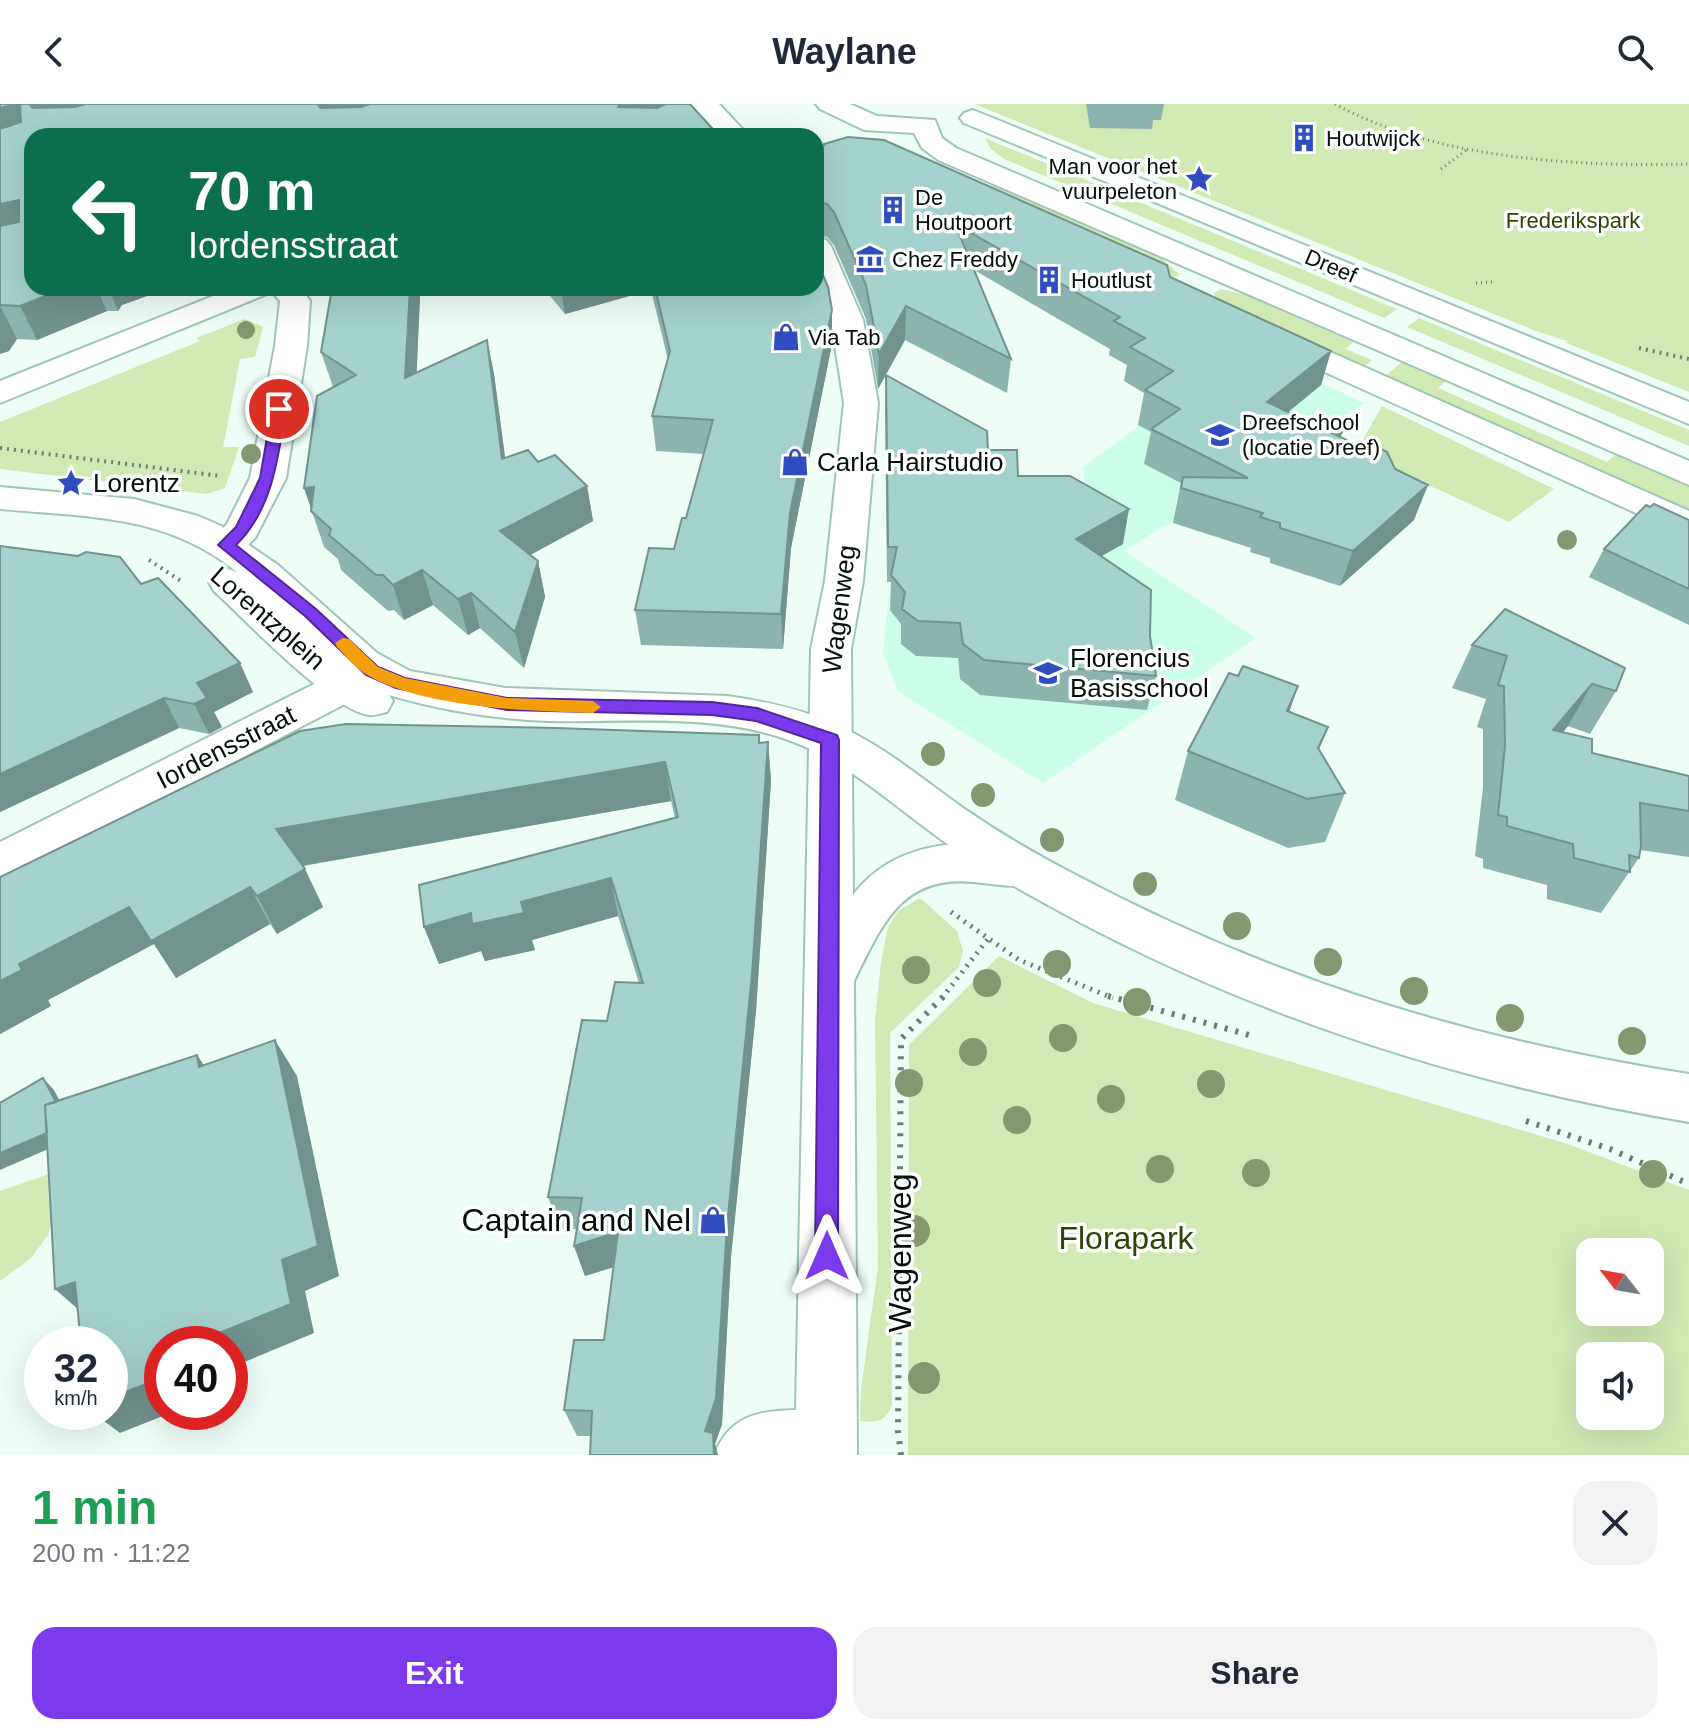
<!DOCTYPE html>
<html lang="en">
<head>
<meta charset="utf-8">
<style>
	body { margin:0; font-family:Helvetica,sans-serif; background:#f2f2f3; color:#1f2937; height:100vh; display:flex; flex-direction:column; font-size:30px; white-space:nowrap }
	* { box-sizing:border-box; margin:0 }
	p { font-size:26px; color:#747a83 }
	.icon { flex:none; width:44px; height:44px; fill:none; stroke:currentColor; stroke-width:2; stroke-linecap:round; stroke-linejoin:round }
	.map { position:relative; height:1351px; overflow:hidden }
	.panel { display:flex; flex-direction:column; background:#fff; flex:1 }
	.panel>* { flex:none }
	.guide { position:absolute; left:24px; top:24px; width:800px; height:168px; border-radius:24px; box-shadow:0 8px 32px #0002; background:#0b6e4f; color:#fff; overflow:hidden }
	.needle { width:52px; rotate:301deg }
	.buttons { position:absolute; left:1576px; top:1134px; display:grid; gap:16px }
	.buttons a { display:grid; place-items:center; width:88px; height:88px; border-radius:16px; background:#fff; box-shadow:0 8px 32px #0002; font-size:40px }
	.speed { position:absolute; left:24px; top:1222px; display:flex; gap:16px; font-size:40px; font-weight:700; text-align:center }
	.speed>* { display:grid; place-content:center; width:104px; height:104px; border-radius:50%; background:#fff; box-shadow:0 8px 32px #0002; line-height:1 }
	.speed small { font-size:20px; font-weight:400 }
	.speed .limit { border:12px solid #d22; background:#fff; color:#111 }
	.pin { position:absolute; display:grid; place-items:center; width:68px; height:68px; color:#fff; margin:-34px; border:4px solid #fff; border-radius:50%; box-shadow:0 2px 8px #0007 }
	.me { position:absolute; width:88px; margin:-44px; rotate:0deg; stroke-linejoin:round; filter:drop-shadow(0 0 6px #0008) }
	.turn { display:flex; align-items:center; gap:28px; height:168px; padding:0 32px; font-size:36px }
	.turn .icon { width:104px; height:104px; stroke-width:2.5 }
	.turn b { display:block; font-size:56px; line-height:68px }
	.round { display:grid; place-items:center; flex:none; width:84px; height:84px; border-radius:24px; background:#f2f2f3 }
	.overview { display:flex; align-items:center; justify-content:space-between; height:136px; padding:0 32px }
	h1 { font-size:48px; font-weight:600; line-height:60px; color:#1e9e55 }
	.primary-button { display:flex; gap:16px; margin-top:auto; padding:16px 32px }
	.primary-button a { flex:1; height:92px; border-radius:24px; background:#7c3aed; color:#fff; font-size:32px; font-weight:600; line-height:92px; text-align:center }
	.primary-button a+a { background:#f2f2f3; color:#1f2937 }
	header { display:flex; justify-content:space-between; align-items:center; height:104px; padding:0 32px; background:#fff; font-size:36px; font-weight:600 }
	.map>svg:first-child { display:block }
</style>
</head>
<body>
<header><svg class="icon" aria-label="back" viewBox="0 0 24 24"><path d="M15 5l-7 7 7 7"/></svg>Waylane<svg class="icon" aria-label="search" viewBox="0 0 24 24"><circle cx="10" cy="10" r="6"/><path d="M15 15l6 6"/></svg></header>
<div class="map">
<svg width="1689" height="1351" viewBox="0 0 1689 1351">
	<rect width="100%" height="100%" fill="#eefef7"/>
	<path fill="#ccffe9" d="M1252,248L1365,299L1104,459L1124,447L1256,534L1043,679L899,588L883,550L889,488L1036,484L1095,452L1083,363L1180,292Z"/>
	<path fill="#d1eab3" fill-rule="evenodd" d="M974,0H1689V288L1564,238H1570L1536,227Z
		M985,34L1397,205L1384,214L1004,55L991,45Z
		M963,72L996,83L1161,154L1180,171L1172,174Z
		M1221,185L1250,192L1354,237L1346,245L1372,256L1361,266L1216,196L1214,189Z
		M1419,214L1689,326V342L1407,223Z
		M245,215L263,223L255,253L240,255L223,343H239L225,384L207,390L0,365V318L200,237L196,234Z
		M1402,258L1446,277L1438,284L1607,358L1615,351L1689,382V411L1382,275Z
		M1382,302L1554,385L1509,418L1356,348Z
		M920,794L957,827L963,847L959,863L890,929L892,1301C885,1318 877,1319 860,1317L861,1285L878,1163L875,917L881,858L888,823L898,807Z
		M999,852L1093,899L1568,1040L1689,1086V1351H908L909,941ZM1590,1148H1650V1208H1590ZM1590,1252H1650V1312H1590Z
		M78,1060L58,1095L48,1131L30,1155L0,1177V1087Z"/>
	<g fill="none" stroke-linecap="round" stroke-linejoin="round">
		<defs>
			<path id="minor" d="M692,0H719L749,32H721L704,14L660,32H624L628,26Z
				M816,0H850L877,12L935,16L942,34L956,44L1689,357V381L938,56L922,44L914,29L864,26L820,5Z
				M973,6L1689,298V320L964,19L960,14L964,9Z
				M816,133L826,136L831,142L863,216L878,299L863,477L851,545L853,791C897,733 977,731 1041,752L1048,765L1041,778C1018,786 997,780 973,778C901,771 882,821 854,877L857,1351H714C730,1312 756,1307 796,1306L811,545L825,477L844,299L831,216L816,178Z
				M233,184H301L310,197L307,242L286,374L255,434L239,450L226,453L213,450L207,441L227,420L250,374L275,242L280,197L272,188L0,299V277Z
				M1274,223L1689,407V433L1263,240L1258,233L1263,226Z
				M345,567L360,572L366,582L360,592L16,772L0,777V738L330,572Z"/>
			<path id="major" d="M0,383L134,395L198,412L221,422L278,461L377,549L410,567L505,584L727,592C762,597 798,604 832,619C880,639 921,674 963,704C998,728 1035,750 1072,769C1269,874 1469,936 1689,970V1018C1460,980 1240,909 1037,795C1001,775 964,753 931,728C886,695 843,656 791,637C714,608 627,619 548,617C494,615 440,606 389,591L393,597L387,608C381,609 375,612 369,611C329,605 247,517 214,487L209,478L214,469L228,465L237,468C166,410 87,413 0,405Z"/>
		</defs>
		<use href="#minor" stroke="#9dc6b5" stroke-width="4"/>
		<use href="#major" stroke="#9dc6b5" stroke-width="4"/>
		<path stroke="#6d7b75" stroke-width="3" stroke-dasharray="1 4" stroke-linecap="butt" d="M1335,0C1435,55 1577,63 1689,60
			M1441,65L1469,44
			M1476,179L1493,178"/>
		<path stroke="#6d7b75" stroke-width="4" stroke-dasharray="2 5" stroke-linecap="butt" d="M1639,244L1689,255
			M0,344L221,372
			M149,456L184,479"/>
		<path stroke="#6d7b75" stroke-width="5" stroke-dasharray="2 6" stroke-linecap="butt" d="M951,808L1019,856L1113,894
			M942,894L988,835"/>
		<path stroke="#6d7b75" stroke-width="6" stroke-dasharray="3 8" stroke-linecap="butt" d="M1108,892L1253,932
			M1526,1017L1610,1045L1689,1080
			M901,1351L898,1327L901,935L944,892"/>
		<use href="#minor" fill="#fff" fill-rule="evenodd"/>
		<use href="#major" fill="#fff" fill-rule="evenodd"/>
	</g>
	<g fill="#849771">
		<circle cx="246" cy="226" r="9"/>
		<circle cx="1335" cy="325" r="9"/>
		<circle cx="251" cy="350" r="10"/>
		<circle cx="1567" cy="436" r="10"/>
		<circle cx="933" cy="650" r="12"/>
		<circle cx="983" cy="691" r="12"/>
		<circle cx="1052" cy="736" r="12"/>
		<circle cx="1145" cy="780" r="12"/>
		<circle cx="1237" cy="822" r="14"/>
		<circle cx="1328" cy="858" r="14"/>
		<circle cx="1057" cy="860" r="14"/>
		<circle cx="916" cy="866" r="14"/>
		<circle cx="987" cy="879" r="14"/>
		<circle cx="1414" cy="887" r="14"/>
		<circle cx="1137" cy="898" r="14"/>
		<circle cx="1510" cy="914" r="14"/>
		<circle cx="1063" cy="934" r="14"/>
		<circle cx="1632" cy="937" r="14"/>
		<circle cx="973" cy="948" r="14"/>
		<circle cx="909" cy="979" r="14"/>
		<circle cx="1211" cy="980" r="14"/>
		<circle cx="1111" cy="995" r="14"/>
		<circle cx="1017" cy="1016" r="14"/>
		<circle cx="1160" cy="1065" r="14"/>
		<circle cx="1256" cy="1069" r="14"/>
		<circle cx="1653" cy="1070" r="14"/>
		<circle cx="914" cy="1127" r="16"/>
		<circle cx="924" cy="1274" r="16"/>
	</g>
	<path fill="#8cb4af" d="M0,0L32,184H169L122,201L118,207H107L37,236L17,235L9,247L0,250Z
		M1086,0H1164L1161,16H1153L1152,25L1090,24Z
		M816,70L1170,173L1331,247L1321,281L1288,308L1414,416L1340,482L1270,459V454L1250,448L1251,444L1173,419L1181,379L1144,360L1151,328L1138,321L1144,289L1124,277L1127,261L1109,251L1110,245L974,166L1011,255L1007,289L905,236L878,285L866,215L834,141L827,133L816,131Z
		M532,184H816L832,240L791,444L783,545L641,541L635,506L674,445L686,414L704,350L656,347L652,312L668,256L651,186L565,210L546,187L535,189Z
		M420,192L416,269L487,236L494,270L505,354L538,358L587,382L593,417L530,451L538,457L545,493L524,564L480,524L468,531L433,501L404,516L394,506L388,507L341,466L338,455L324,443L304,384L333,283L321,248Z
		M886,271L988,346L1018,372L1123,440L1101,452L1150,532L1156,572L1147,606L980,591L960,575L958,554L916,552L901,540V520L890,506L891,478H887L885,306Z
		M1689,416V521L1589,473L1604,445Z
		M0,442L141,480L253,588L214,608L222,623L209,630L179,624L0,708Z
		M1472,541L1616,587L1590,630L1568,622L1563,628L1592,649L1689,672V753L1640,746L1639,754L1601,809L1547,795V781L1483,764V755L1475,752L1483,684V625L1477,623L1486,595L1452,584Z
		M1238,572L1298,582L1289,608L1328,623L1319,646L1345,689L1325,738L1288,744L1175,696L1188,647Z
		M759,631L760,638H768L771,677L756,907L731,1153L722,1320L715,1340L718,1351H590L591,1332H577L564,1306L604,1236L613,1163L585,1172L574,1142L577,1125H560L548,1093L607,917L639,879L618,812L532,836L535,846L485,857L481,847L439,860L424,823L675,714L671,697L303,762L323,803L277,830L270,820L176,874L154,840L48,896L51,902L0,930V773Z"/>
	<path fill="#72928e" d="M17,0H20L34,31L0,40V4Z
		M31,0H126L50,23L30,1Z
		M319,0H398L333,23L318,1Z
		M620,0H666L667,7L618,3Z
		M19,96L32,125L0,137V100Z
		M66,184H97L107,207L37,236L20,202Z
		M108,184H169L122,201L118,207Z
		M410,184H432L420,192L415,309L405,274Z
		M534,184H546V187L535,189Z
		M561,184H651V186L565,210Z
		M0,202L17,235L9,247L0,250Z
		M906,202L905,236L878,285L879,250Z
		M832,206V240L791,444L783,545L781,510L790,409Z
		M487,236L494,270L510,390L502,355Z
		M1331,247L1321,281L1258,333L1267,298Z
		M1428,381L1414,416L1340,482L1353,447Z
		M587,382L593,417L508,463L500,427Z
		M314,383L313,409L304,384Z
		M1129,405L1123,440L1070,470L1076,435Z
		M538,457L545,493L524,564L515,528Z
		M422,466L433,501L404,516L393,481Z
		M471,489L480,524L468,531L458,495Z
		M240,559L253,588L214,608L222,623L209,630L194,600L197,579Z
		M1592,580L1568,622L1529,669L1553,626Z
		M1298,582L1281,632L1287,607Z
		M164,594L179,624L0,708V670Z
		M768,638L771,677L756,907L731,1153L722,1320L715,1340L718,1351H714L705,1327L727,1122Z
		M665,658L671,697L295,763L276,725Z
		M305,765L323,803L277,830L257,792Z
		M611,774L618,812L532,836L535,846L485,857L481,847L439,860L424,823L471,809L521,798Z
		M250,783L270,820L176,874L154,840L48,896L51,902L0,930V877L19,860L129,803Z
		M275,936L297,972L339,1172L305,1187L314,1229L230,1264V1240H192L282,1156Z
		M197,951L221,986L199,963Z
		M43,974L54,986L78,1032L0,1066V1049Z
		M618,1128L627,1159L585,1172L574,1142Z
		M75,1178L88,1214L55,1185Z
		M162,1274V1308H173L120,1329L92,1308H110V1294Z"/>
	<path fill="#a3d1cb" stroke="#72928e" stroke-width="2" d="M0,0H17L0,4Z
		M20,0H31L30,1L33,4L75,3L86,0H319L318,1L321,4L361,3L370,0H620L618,3L657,4L666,0H690L719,32H32V184H66L20,202L0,201V122L19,118V96L0,100V25L21,18Z
		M848,33L884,36L1167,161L1170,173L1331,247L1267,298L1359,342L1374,341L1387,348L1395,365L1428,381L1353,447L1280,424V419L1260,413L1263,409L1181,384L1183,373L1248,374L1151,325L1180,305L1145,286L1173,267L1130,243L1145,234L1114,217L1120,213L955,120L1011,255L906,202L879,250L866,181L834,108L827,100L816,97V70L824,40Z
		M816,154L828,183L832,206L790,409L781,510L635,506L649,444L674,445L682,414H686L713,316L652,312L670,247L655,184H816Z
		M332,184H410L405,274L487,236L502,355L528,346L538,358L555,351L587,382L500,427L538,457L515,528L471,489L458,495L422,466L393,481L383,471H376L329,431L331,425L311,407L314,383L304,384L317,292L356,271L321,248Z
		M886,271L987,327L988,346H1017L1018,372H1070L1129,405L1076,435L1151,486L1150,532L1156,572L984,556L963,540L960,519L918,517L902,505L905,488L891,471L897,443H888Z
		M1654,400L1689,416V485L1604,445L1646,401L1650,403Z
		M0,442L78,452L86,448L120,453L141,480L158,474L240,559L197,579L207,594L194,600L164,594L0,670Z
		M1505,505L1625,564L1616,587L1592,580L1553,626L1592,635V649L1689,672V707L1640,699L1641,742L1639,754L1629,751L1630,768L1574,754L1573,740L1507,722V713L1498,711L1505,642L1504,582L1498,581L1507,552L1472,541Z
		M1243,562L1298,582L1287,607L1328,623L1318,644L1345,689L1307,695L1188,647L1229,569L1238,572Z
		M346,620L556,624L759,631V639L768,638L752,870L727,1122L716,1294L705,1327L713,1329L714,1351H590L592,1307L564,1306L574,1236H604L618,1128L574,1142L582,1094L548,1093L582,916L607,917L615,878L643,879L611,774L521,798L524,809L472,820L471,809L424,823L419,781L678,713L665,658L276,725L305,765L257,792L250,783L151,837L129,803L19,860L22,866L0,877V773L300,627Z
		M275,936L318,1142L282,1156L291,1200L192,1240H162V1274L110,1294V1240H81L75,1178L55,1185L45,1001L197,951L199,963Z
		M43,974L56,998L45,1001L47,1029L0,1049V999Z"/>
	<path fill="#7c3aed" stroke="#51269a" stroke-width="2" d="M279,301L286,305C278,353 273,405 236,441L316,505L378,563L405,574L507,594L712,598L757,604L837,631L839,636L838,1152L835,1160L827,1164L818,1160L815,1152L821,639L756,617L712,611L507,606L396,584L366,571L305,512L218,441L236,423L260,374L272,305Z"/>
	<path fill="#f59e0b" d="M343,534L349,535L378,563L405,574L507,594L593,597L601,603L593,609C528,607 426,604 369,572C357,566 347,553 337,543L335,539Z"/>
	<defs>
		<symbol id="building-bare" viewBox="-9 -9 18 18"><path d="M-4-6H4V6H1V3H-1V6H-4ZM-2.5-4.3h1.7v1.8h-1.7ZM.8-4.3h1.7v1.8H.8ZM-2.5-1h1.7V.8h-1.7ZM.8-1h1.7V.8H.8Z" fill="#2f4dbe" stroke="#fff" stroke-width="2.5" paint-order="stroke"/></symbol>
		<symbol id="sight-bare" viewBox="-9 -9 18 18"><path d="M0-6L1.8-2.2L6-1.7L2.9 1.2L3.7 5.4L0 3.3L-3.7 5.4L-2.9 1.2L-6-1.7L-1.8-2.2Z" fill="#2f4dbe" stroke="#fff" stroke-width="2.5" paint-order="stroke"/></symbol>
		<symbol id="museum-bare" viewBox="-9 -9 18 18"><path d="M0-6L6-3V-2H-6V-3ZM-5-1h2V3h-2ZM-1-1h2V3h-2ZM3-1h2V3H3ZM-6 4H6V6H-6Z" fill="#2f4dbe" stroke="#fff" stroke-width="2.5" paint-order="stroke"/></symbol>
		<symbol id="shop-bare" viewBox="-9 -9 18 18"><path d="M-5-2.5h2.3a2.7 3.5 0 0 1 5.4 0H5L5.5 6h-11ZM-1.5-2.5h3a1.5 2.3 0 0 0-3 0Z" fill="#2f4dbe" stroke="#fff" stroke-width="2.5" paint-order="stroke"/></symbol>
		<symbol id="school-bare" viewBox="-9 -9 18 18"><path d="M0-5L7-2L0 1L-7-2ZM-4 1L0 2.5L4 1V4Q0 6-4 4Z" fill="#2f4dbe" stroke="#fff" stroke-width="2.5" paint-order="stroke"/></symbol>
	</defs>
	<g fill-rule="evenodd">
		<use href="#building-bare" x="1284" y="14" width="40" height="40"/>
		<use href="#sight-bare" x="1179" y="55" width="40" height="40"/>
		<use href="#building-bare" x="873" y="86" width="40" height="40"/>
		<use href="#museum-bare" x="850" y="135" width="40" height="40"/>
		<use href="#building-bare" x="1029" y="156" width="40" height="40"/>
		<use href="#shop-bare" x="766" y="213" width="40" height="40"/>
		<use href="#school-bare" x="1200" y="311" width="40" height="40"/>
		<use href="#shop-bare" x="775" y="338" width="40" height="40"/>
		<use href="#sight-bare" x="51" y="359" width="40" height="40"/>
		<use href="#school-bare" x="1028" y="549" width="40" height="40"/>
		<use href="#shop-bare" x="693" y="1096" width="40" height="40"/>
	</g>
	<g text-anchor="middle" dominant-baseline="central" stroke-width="7" stroke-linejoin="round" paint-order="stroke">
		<g font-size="22" fill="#03100a" stroke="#fff" text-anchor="start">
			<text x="1326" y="34">Houtwijck</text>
			<text x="1177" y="62" text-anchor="end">Man voor het<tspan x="1177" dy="25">vuurpeleton</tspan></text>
			<text x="915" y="93">De<tspan x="915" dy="25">Houtpoort</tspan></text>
			<text x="892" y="155">Chez Freddy</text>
			<text x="1071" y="176">Houtlust</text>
			<text x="808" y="233">Via Tab</text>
			<text x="1242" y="318">Dreefschool<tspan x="1242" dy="25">(locatie Dreef)</tspan></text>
		</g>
		<g font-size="22" fill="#2e4303" stroke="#fff">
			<text x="1573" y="116">Frederikspark</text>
		</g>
		<g font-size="22" fill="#03100a" stroke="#fff">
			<text transform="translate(1331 162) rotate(23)">Dreef</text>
		</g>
		<g font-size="26" fill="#03100a" stroke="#fff" text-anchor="start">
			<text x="817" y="358">Carla Hairstudio</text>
			<text x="93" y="379">Lorentz</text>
			<text x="1070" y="554">Florencius<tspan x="1070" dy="30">Basisschool</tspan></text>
		</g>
		<g font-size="26" fill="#03100a" stroke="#fff">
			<text transform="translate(839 505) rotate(-83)">Wagenweg</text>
			<text transform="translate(268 514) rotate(41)">Lorentzplein</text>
			<text transform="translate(226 643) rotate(-27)">Iordensstraat</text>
		</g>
		<g font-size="32" fill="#03100a" stroke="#fff" text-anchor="end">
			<text x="691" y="1116">Captain and Nel</text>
		</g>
		<g font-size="32" fill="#2e4303" stroke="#fff">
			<text x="1126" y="1134">Florapark</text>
		</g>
		<g font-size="32" fill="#03100a" stroke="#fff">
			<text transform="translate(900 1149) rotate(-90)">Wagenweg</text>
		</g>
	</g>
</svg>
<div class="buttons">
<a><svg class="needle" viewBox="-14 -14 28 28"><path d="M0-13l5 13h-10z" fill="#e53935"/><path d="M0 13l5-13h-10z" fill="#747a83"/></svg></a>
<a><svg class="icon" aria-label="sound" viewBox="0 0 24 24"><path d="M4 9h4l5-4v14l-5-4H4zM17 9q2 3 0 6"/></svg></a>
</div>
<div class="speed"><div>32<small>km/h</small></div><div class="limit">40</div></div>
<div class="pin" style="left:279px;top:305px;background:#d93025"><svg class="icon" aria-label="arrive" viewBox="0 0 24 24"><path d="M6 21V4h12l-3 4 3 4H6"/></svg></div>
<svg class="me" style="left:827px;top:1152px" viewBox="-20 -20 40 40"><path d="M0-17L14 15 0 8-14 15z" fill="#7c3aed" stroke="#fff" stroke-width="4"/></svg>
<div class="guide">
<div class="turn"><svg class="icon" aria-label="left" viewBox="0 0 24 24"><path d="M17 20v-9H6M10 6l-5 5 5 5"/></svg><div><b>70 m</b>Iordensstraat</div></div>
</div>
</div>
<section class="panel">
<div class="overview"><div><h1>1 min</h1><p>200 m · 11:22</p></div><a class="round"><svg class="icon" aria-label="close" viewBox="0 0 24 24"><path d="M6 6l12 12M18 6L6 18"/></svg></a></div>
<div class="primary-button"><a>Exit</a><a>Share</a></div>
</section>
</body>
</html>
